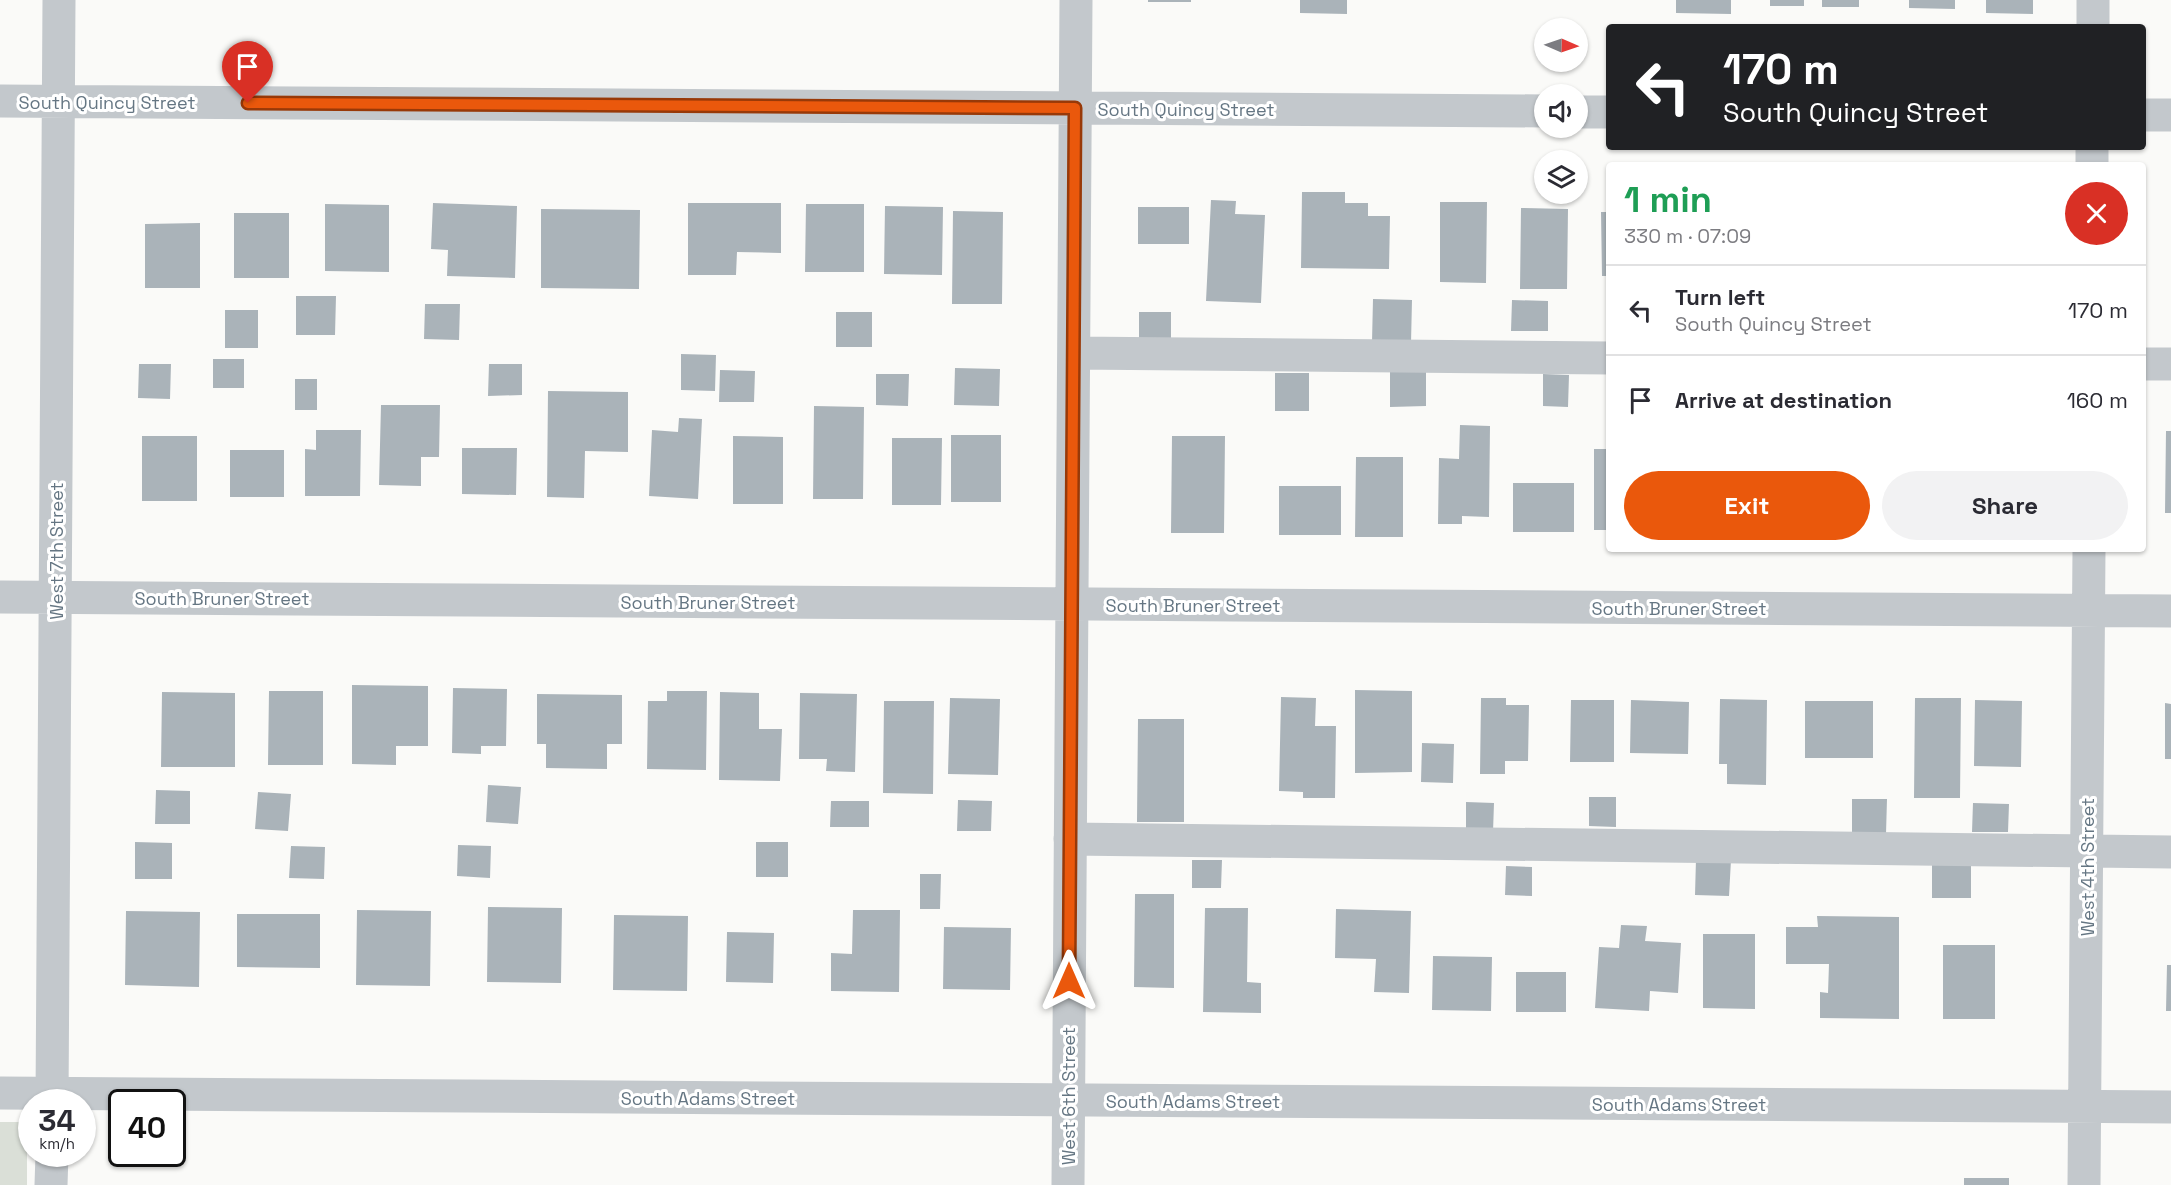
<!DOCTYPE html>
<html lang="en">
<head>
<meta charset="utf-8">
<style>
	body { margin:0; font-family:"Space Grotesk",sans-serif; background:#f2f2f3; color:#2b2b33; height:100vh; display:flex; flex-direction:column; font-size:22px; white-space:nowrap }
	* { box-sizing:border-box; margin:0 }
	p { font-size:20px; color:#7c7c81 }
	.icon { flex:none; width:33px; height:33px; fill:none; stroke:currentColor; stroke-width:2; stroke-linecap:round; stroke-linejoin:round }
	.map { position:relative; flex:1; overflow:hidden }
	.details { position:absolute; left:1606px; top:162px; width:540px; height:390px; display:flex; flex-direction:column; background:#fff; border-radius:6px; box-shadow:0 2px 4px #0004 }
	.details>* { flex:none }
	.banner { position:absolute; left:1606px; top:24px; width:540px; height:126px; border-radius:6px; box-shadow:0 2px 4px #0004; background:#202124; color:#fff; overflow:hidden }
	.needle { width:39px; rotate:92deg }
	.controls { position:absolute; left:1534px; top:18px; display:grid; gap:12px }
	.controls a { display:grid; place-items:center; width:54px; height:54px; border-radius:50%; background:#fff; box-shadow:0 2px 4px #0004; font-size:30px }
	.speed { position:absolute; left:18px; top:1089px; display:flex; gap:12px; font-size:30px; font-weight:700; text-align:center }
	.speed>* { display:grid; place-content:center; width:78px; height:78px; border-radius:50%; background:#fff; box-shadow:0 2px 4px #0004; line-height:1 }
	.speed small { font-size:15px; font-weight:400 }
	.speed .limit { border:3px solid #111; border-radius:9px; background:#fff; color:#111 }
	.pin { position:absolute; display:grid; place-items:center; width:51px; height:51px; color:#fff; margin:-62px -26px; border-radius:50% 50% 50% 0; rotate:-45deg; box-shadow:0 0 6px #0007 }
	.pin .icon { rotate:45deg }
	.me { position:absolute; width:66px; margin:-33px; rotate:0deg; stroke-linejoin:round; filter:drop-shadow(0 0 4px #0008) }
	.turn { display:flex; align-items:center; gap:21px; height:126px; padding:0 18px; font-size:27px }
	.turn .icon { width:78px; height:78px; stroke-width:2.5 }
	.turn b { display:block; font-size:42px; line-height:51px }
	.round { display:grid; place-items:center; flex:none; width:63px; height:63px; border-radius:32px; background:#f2f2f3 }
	.head { display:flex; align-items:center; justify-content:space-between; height:102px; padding:0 18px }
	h1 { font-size:36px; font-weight:600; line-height:45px; color:#1e9e55 }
	.primary-button { display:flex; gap:12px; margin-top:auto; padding:12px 18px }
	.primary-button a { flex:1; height:69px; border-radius:36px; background:#ea580c; color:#fff; font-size:24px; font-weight:600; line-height:69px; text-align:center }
	.primary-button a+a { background:#f2f2f3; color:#2b2b33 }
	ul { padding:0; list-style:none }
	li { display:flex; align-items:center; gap:18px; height:90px; padding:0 18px; border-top:2px solid #e1e1e2 }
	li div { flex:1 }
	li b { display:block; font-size:22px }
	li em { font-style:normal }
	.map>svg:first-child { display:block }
</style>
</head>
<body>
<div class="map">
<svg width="2171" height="1185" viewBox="0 0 2171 1185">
	<rect width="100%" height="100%" fill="#fafaf8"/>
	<path fill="#dadfd7" d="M0,1122H27V1185H0Z"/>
	<path fill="#aab3b9" d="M1148,0H1191V2H1148Z
		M1300,0H1347V14L1300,13Z
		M1676,0H1731V14L1676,13Z
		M1770,0H1804V6H1770Z
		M1822,0H1859V7H1822Z
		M1909,0H1955V9L1909,8Z
		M1986,0H2033V14L1986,13Z
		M1302,192H1345V203H1368V216H1390L1389,269L1301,268Z
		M1211,200L1236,201L1235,214L1265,215L1261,303L1206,301Z
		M1440,202H1487L1486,283L1440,282Z
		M433,203L517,206L515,278L447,276L448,250L431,249Z
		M688,203H781V253L737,252L736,275H688Z
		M325,204L389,205V272L325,271Z
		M806,204H864V272H805Z
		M885,206L943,207L942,275L884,274Z
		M1138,207H1189V244H1138Z
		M1521,208L1568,209L1567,289H1520Z
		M541,209L640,210L639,289L541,288Z
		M953,211L1003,212L1002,304H952Z
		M1601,212H1610V276H1602Z
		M234,213H289V278H234Z
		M200,223V288H145V224Z
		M296,296H336L335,335H296Z
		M1373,299L1412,300L1411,343L1372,342Z
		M1512,300L1548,301V331H1511Z
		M425,304H460L459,340L424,339Z
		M225,310H258V348H225Z
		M836,312H872V347H836Z
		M1139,312H1171V341L1139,340Z
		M681,354L716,355L715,391L681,390Z
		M213,359H244V388H213Z
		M139,364H171L170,399L138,398Z
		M489,364H522V395L488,396Z
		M955,368L1000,369L999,406L954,405Z
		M720,370L755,371L754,402H719Z
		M1390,372H1426V406L1390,407Z
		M1275,373H1309V411H1275Z
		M876,374H909L908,406L876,405Z
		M1543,374L1569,375L1568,407L1543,406Z
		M295,379H317V410H295Z
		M548,391L628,392V452L585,451L584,498L547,497Z
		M381,405H440L439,457H421V486L379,485Z
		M814,406L864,407L863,499H813Z
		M679,418L702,419L698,499L649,496L652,430L678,432Z
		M1460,425L1490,426L1489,517L1462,516V524H1438L1439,458L1459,459Z
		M316,430H361L360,496H305V449L316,450Z
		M2166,431H2171V513H2165Z
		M951,435H1001V502H951Z
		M142,436H197V501H142Z
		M733,436L783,437V504H733Z
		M1172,436H1225L1224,533H1171Z
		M892,438H942L941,505H892Z
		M462,448H517L516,495L462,494Z
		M1594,449H1610V530H1594Z
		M230,450H284V497H230Z
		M1356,457H1403V537H1355Z
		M1513,483H1574V532H1513Z
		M1279,486H1341V535H1279Z
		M352,685L428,686V746H396V765L352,764Z
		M453,688L507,689L506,746H481V754L452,753Z
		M1355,690L1412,691V772L1355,773Z
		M269,691H323V765H268Z
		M667,691H707L706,770L647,769L648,701H667Z
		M162,692L235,693V767H161Z
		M720,692L759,693V729H782L780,781L719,780Z
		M800,693L857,694L855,772L826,771L827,759H799Z
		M537,694L622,695V744H607V769L546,768V744H537Z
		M1281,697L1316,698L1315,726H1336L1335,798H1303V792L1279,791Z
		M950,698L1000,699L998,775L948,774Z
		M1481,698H1506V705H1529L1528,761H1505V774H1480Z
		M1915,698H1961L1960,798H1914Z
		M1720,699L1767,700L1766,785L1727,784V764H1719Z
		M1571,700H1614V762H1570Z
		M1631,700L1689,702L1688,754L1630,753Z
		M1975,700L2022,701L2021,767L1974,766Z
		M884,701H934L933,794L883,793Z
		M1805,701H1873V758H1805Z
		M2165,703L2171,704V759H2165Z
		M1138,719H1184V822H1137Z
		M1422,743L1454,744L1453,783L1421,782Z
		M488,785L521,787L518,824L486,822Z
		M156,790L190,791V824H155Z
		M258,792L291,794L288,831L255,829Z
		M1589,797H1616V827L1589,826Z
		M1852,799H1887L1886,834H1852Z
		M958,800L992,801L991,831H957Z
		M831,801H869V827H830Z
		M1466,802L1494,803L1493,832H1466Z
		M1973,803L2009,804L2008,832H1972Z
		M135,842L172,843V879H135Z
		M756,842H788V877H756Z
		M458,845L491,846L490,878L457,876Z
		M291,846L325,847L324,879L289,878Z
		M1696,859L1731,860L1729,896L1695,895Z
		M1192,860H1222L1221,888H1192Z
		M1932,864H1971V898H1932Z
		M1506,866L1532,867V896L1505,895Z
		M920,874H941L940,909H920Z
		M1135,894H1174V988L1134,987Z
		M488,907L562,908L561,983L487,982Z
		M1205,908H1248L1247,982L1261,983V1013L1203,1012Z
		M1336,909L1411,911L1409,993L1374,992L1376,959L1335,958Z
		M357,910L431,911L430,986L356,985Z
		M853,910H900L899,992L831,991V953L852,954Z
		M126,911L200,912L199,987L125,985Z
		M237,914H320V968L237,967Z
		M614,915L688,916L687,991L613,990Z
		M1817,916L1899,917V1019L1820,1018V992L1828,993L1829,964H1786V927H1818Z
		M1621,925L1647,926L1645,941L1681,943L1678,993L1650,991L1649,1011L1595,1008L1599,947L1619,948Z
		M944,927L1011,928L1010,990L943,989Z
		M727,932L774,933L773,983L726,982Z
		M1703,934H1755V1009L1703,1008Z
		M1943,945H1995V1019H1943Z
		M1433,956L1492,957L1491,1011L1432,1010Z
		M2167,965H2171V1011H2166Z
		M1516,972H1566V1012H1516Z
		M1964,1178H2009V1185H1964Z"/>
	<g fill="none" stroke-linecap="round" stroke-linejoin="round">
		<path stroke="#c3c8cc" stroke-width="33" d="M2093,27V0
			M0,101L1545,111
			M1578,112H1610
			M2144,115H2171
			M2092,165V147
			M1074,353L1610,358
			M2144,364H2171
			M0,597L2171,611
			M1070,839L2171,852
			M0,1093L2171,1107
			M52,1102L59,0
			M51,1185L52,1154
			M1068,1185L1076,0
			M2084,1185L2089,549"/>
	</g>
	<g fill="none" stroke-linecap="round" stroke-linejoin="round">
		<defs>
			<path id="route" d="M248,103L1075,108L1069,981"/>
		</defs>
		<use href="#route" stroke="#983908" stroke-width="15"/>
		<use href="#route" stroke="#ea580c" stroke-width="10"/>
	</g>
	<g text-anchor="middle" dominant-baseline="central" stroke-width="6" stroke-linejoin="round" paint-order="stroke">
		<g font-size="18" fill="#657683" stroke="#fff">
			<text x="107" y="102">South Quincy Street</text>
			<text x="1186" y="109">South Quincy Street</text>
			<text transform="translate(56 551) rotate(-90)">West 7th Street</text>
			<text x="222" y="598">South Bruner Street</text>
			<text x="708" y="602">South Bruner Street</text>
			<text x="1193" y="605">South Bruner Street</text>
			<text x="1679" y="608">South Bruner Street</text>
			<text transform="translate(2087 867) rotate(-90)">West 4th Street</text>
			<text transform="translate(1068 1096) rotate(-90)">West 6th Street</text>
			<text x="708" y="1098">South Adams Street</text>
			<text x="1193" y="1101">South Adams Street</text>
			<text x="1679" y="1104">South Adams Street</text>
		</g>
	</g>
</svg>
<div class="controls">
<a><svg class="needle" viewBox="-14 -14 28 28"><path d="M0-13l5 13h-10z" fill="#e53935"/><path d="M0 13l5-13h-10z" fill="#7c7c81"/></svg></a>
<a><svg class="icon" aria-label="sound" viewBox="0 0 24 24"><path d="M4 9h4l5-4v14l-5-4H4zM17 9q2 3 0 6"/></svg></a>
<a><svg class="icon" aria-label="layers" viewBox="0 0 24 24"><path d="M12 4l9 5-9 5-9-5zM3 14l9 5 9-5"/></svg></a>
</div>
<div class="speed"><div>34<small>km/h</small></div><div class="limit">40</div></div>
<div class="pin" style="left:248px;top:103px;background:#d93025"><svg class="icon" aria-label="arrive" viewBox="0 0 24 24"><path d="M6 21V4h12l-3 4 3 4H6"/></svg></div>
<svg class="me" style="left:1069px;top:981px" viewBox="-20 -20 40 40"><path d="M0-17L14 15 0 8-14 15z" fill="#ea580c" stroke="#fff" stroke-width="4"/></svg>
<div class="banner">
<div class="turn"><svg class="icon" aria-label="left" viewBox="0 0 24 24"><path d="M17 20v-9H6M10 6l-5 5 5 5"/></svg><div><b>170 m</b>South Quincy Street</div></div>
</div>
<section class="details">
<div class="head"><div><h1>1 min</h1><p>330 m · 07:09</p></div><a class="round" style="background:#d93025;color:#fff"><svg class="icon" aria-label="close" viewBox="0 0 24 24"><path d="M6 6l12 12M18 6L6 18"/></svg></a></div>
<ul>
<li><svg class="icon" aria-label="left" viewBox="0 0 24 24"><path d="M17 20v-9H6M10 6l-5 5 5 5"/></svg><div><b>Turn left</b><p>South Quincy Street</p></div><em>170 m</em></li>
<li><svg class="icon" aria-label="arrive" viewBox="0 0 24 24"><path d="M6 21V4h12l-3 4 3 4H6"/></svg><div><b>Arrive at destination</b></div><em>160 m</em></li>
</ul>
<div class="primary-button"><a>Exit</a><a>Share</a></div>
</section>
</div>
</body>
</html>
